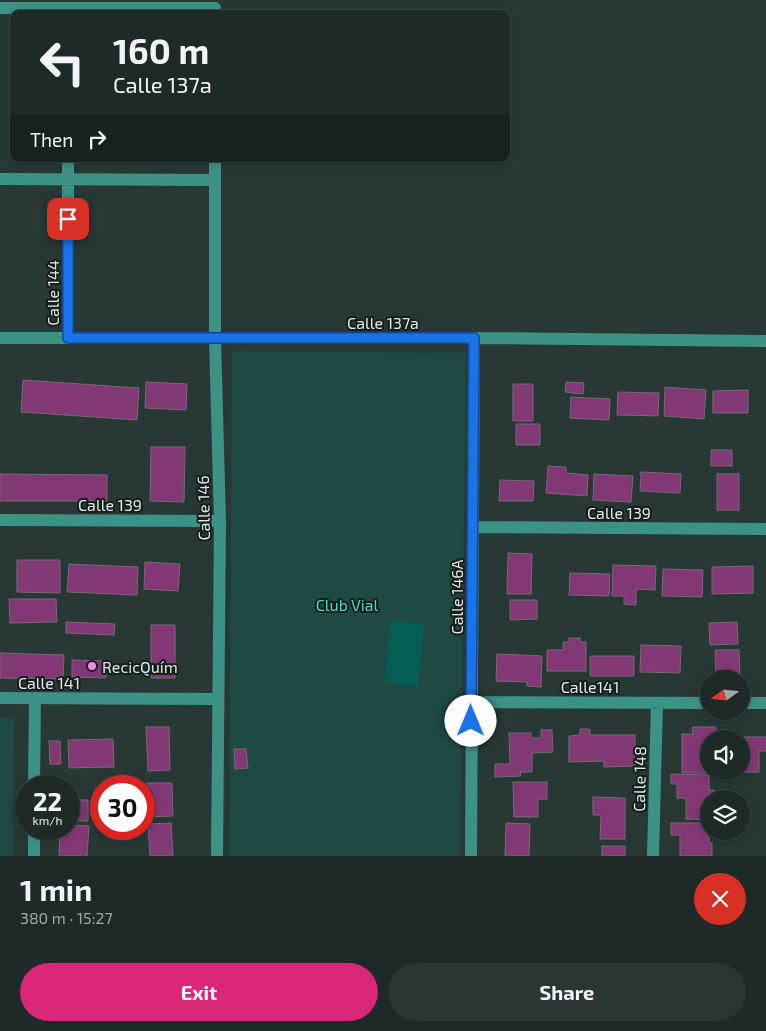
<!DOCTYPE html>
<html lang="en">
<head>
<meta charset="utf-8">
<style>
	body { margin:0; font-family:"Exo 2",sans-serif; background:#2a3634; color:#f1f3f6; height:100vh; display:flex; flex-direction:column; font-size:19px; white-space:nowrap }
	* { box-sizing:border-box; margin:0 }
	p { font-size:16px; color:#a0a7a8 }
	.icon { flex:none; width:28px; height:28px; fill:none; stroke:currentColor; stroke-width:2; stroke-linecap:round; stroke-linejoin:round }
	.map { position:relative; height:856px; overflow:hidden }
	.side { display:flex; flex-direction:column; background:#1d2a28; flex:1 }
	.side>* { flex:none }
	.guide { position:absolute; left:10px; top:10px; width:500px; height:152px; border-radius:10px; box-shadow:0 2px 8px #0003,0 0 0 1px #3b4645; background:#1d2a28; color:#f1f3f6; overflow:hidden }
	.needle { width:32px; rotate:255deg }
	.controls { position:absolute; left:700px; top:670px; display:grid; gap:10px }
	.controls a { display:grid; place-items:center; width:50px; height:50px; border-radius:50%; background:#1d2a28; box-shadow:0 2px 8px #0003,0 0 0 1px #3b4645; font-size:25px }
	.speed { position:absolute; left:15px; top:775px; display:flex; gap:10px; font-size:25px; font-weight:700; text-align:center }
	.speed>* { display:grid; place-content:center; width:65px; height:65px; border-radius:50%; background:#1d2a28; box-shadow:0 2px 8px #0003,0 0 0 1px #3b4645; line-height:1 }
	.speed small { font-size:12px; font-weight:400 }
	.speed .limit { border:8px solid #d22; background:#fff; color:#111 }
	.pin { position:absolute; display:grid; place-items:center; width:42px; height:42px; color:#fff; margin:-21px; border-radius:10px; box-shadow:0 2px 8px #0006 }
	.me { position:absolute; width:55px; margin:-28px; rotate:0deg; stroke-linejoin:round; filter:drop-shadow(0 0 4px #0008) }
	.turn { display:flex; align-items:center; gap:18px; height:105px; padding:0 20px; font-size:22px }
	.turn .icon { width:65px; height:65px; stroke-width:2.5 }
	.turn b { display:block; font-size:35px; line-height:42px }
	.then { display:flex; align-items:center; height:48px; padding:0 20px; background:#0003; gap:10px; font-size:19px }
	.round { display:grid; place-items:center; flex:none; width:52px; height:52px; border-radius:26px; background:#2a3634 }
	.head { display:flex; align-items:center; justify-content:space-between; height:85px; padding:0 20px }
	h1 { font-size:30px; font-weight:700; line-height:38px }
	.button { display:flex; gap:10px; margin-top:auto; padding:10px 20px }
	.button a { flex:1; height:58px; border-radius:30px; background:#db2777; color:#fff; font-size:20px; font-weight:700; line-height:58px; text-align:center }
	.button a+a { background:#2a3634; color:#f1f3f6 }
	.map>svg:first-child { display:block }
</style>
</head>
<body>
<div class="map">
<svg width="766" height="856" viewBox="0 0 766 856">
	<rect width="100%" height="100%" fill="#273835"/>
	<path fill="#1f4943" d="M232,351L466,353L460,856H229Z
		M0,718H14L13,856H0Z"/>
	<path fill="#065f55" d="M391,621L424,624L418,686L385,683Z"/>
	<path fill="#823874" stroke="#786a74" d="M23,380L139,388L137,420L21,412Z
		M146,382L187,384L186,410L145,408Z
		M566,382L584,383L583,394L565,392Z
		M513,384H533V421H513Z
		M665,387L706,390L704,419L664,416Z
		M748,390V413H713V391Z
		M618,392L659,393L658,416L617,415Z
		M571,397L610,399L609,420L570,418Z
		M516,424H540V445H516Z
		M151,447H185L184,502L150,501Z
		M711,450H732V466H711Z
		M548,466L566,467V473L588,475L587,496L546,493Z
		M641,472L681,474L680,493L640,491Z
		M0,474L107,475V501H0Z
		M594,474L633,476L631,502L593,500Z
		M717,474H739V510H717Z
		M500,480L534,481L533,501H499Z
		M508,553L532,554L531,594H507Z
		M17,560H60V593L17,592Z
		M145,562L180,564L178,591L144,589Z
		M69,564L138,567L137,595L67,592Z
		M613,565L656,566L655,590L636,589V605L624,604V596H612Z
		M753,566V593L712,594V567Z
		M663,569L703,570L702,597L662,596Z
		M570,573L610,574L609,596L569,595Z
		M9,599H56L57,622L10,623Z
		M510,600H537V619L510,620Z
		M66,622L115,624L114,635L66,633Z
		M737,622L738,644L710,645L709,623Z
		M151,625H175V678H151Z
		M569,638H580V642H586V671H547V650H563V642H569Z
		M641,645L681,646L680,673L640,672Z
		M715,650H739L740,679H716Z
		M0,653L64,655L63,679L0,678Z
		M497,654L542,656L541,687L527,686V682L496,681Z
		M590,656H634V676H590Z
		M72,660L106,661V678L72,677Z
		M146,727H169L170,770L148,771Z
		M692,727H716V739H709V771H716V773H682V734H693Z
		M580,729H590V735H635V766L604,767V761L569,762V736L580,735Z
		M541,730H552L553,752L532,753V772H520L521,776L495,777V764H510L509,733H531V738H541Z
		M741,737H766V751H759V772H741Z
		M113,739L114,767L69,768L68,740Z
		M49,741H60L61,764H50Z
		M234,749H246L248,768L235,769Z
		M671,774L709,775V790H714V796L718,797V799H709V820L686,819V798H677V784H671Z
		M513,782H547V799H538V817H514Z
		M147,783H172L173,816L148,817Z
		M593,797L625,798V839H600L601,815H593Z
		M69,800H88V821H69Z
		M171,823L173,856H150L148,824Z
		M506,823L530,824L529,856H505Z
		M671,823H707V837H709V843H712V856H680V835H671Z
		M69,825L89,826L87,856H59L60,829H69Z
		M602,846H625V856H602Z"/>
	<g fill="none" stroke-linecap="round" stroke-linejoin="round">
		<path stroke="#3d9286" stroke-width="12" d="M0,8H215
			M68,159V338
			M215,159V339L220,521L217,856
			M0,179L215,180
			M0,338H474L766,341
			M0,520L220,521
			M473,527L766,529
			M0,698L218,699
			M471,702L709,703
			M741,703H766
			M34,786L35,698
			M34,856V829
			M471,856L474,338
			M653,856L657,703"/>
	</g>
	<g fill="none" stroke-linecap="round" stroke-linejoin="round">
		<defs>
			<path id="route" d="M68,219V338H474L471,721"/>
		</defs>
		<use href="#route" stroke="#114b97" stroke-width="12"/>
		<use href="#route" stroke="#1a73e8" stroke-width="9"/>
	</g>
	<circle fill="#fb86e5" stroke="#161e1c" stroke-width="2" cx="92" cy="666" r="5"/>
	<g text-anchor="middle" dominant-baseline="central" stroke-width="4" stroke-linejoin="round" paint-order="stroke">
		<g font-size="16" fill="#dee9e6" stroke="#161e1c">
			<text transform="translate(52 293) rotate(-90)">Calle 144</text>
			<text x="383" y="322">Calle 137a</text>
			<text x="110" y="504">Calle 139</text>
			<text transform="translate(203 508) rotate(-91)">Calle 146</text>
			<text x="619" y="512">Calle 139</text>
			<text transform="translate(456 597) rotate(-90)">Calle 146A</text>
			<text x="49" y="682">Calle 141</text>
			<text x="590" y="686">Calle141</text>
			<text transform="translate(639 779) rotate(-89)">Calle 148</text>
		</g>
		<g font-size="16" fill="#47dac6" stroke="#161e1c">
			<text x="347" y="604">Club Vial</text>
		</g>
		<g font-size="16" fill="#dee9e6" stroke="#161e1c" text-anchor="start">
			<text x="102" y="666">RecicQuím</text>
		</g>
	</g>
</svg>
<div class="controls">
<a><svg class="needle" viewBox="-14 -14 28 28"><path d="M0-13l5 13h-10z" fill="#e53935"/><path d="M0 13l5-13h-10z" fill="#a0a7a8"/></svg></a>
<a><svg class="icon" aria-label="sound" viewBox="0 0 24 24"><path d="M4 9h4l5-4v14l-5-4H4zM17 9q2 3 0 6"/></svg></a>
<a><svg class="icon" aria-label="layers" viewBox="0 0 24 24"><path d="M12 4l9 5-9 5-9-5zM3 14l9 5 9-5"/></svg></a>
</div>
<div class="speed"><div>22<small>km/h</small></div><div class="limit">30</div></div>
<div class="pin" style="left:68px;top:219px;background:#d93025"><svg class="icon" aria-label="arrive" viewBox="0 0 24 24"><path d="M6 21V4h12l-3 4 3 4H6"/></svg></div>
<svg class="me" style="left:471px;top:721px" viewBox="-20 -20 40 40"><circle r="19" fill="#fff"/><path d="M0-13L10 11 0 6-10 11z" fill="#1a73e8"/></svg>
<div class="guide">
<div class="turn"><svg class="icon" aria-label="left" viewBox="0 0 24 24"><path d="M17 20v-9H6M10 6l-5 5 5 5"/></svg><div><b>160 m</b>Calle 137a</div></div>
<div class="then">Then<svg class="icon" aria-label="right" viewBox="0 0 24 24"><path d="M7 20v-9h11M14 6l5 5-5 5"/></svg></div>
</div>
</div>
<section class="side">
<div class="head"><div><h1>1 min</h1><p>380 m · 15:27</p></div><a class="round" style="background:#d93025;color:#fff"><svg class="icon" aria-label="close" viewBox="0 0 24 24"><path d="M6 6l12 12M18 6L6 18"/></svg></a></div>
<div class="button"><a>Exit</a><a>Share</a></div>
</section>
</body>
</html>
